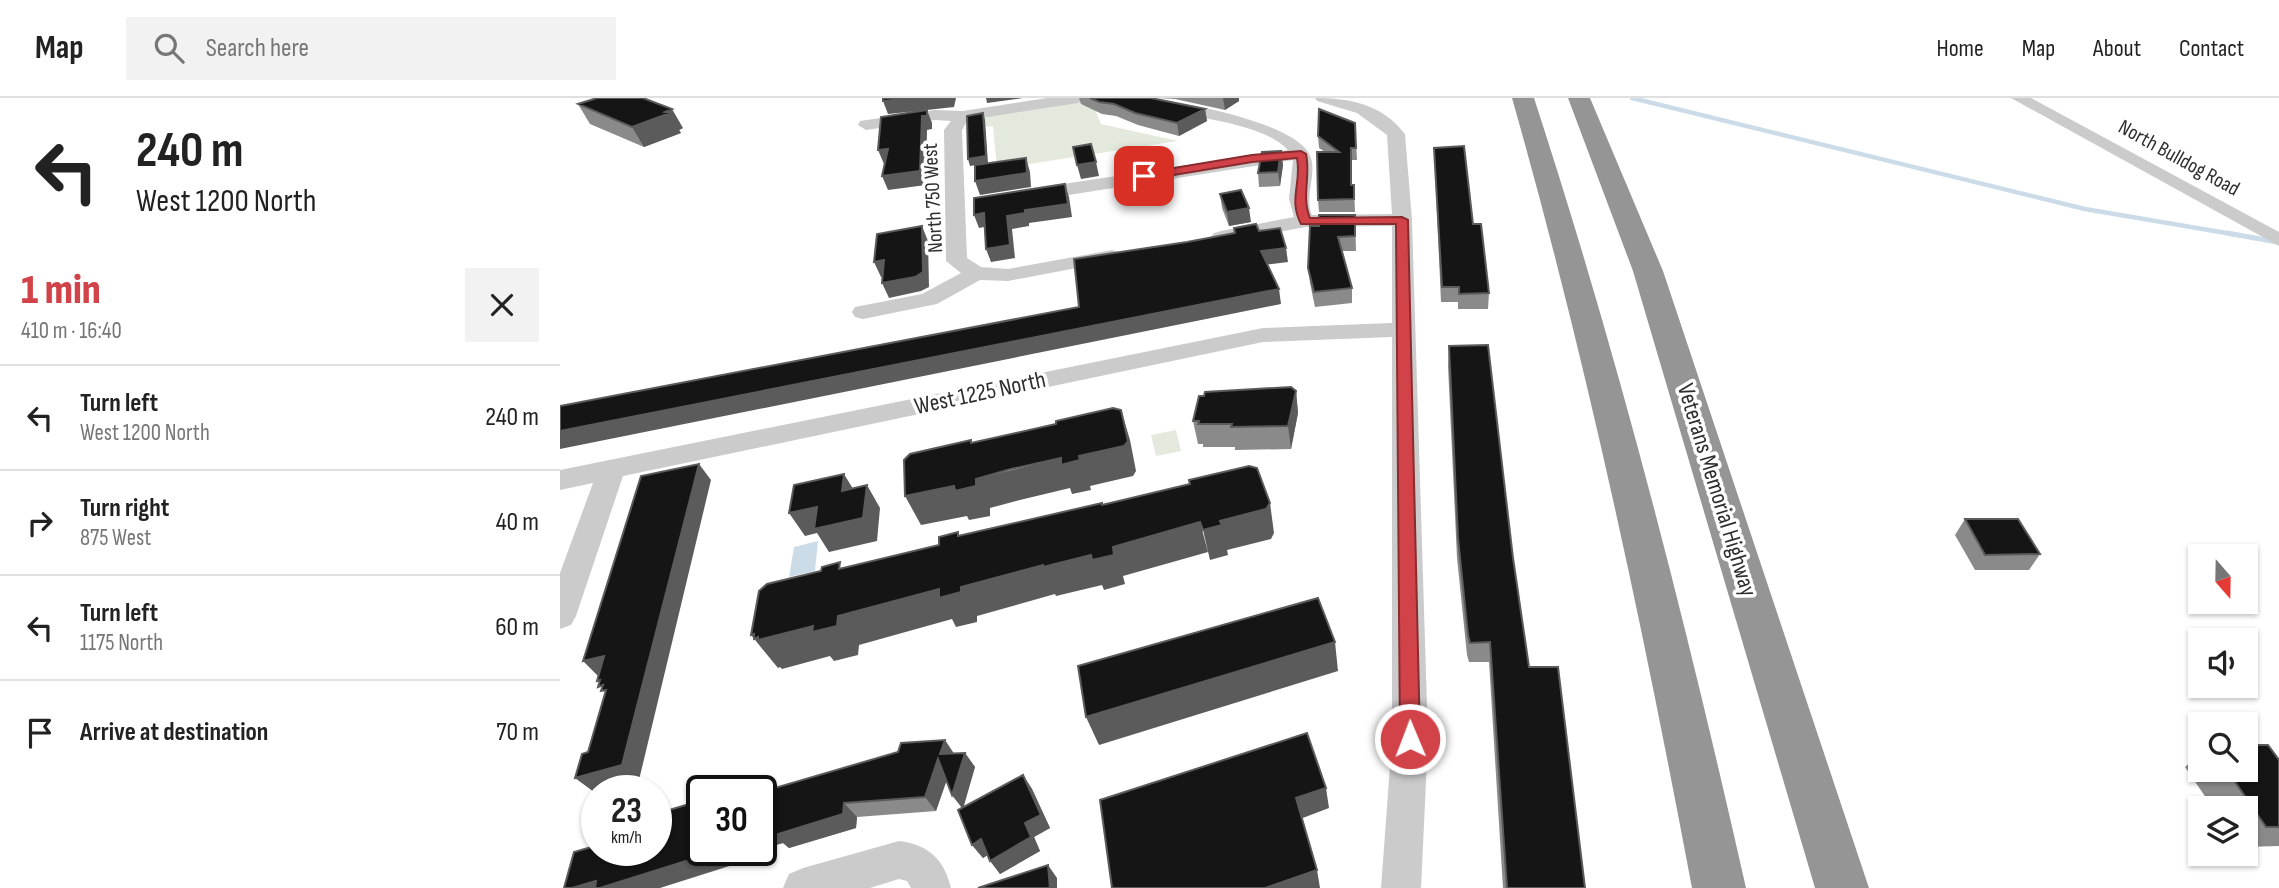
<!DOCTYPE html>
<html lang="en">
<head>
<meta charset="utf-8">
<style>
	body { margin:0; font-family:"Sofia Sans Condensed",sans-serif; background:#f2f2f2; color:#222; height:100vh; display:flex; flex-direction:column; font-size:26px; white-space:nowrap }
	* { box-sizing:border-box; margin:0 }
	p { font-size:23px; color:#767676 }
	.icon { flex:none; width:38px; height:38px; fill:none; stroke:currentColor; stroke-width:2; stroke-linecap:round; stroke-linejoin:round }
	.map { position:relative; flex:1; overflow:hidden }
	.sheet { display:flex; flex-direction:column; background:#fff; width:560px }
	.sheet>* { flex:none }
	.top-card { background:#fff; color:#222; overflow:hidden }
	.needle { width:46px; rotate:160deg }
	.controls { position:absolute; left:1628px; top:446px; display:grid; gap:14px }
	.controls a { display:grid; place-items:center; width:70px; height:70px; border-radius:0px; background:#fff; box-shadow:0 2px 5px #0004; font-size:35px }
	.speed { position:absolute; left:21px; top:677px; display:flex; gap:14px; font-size:35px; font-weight:700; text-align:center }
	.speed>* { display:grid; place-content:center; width:91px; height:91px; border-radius:50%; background:#fff; box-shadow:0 2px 5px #0004; line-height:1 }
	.speed small { font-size:18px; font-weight:400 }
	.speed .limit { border:4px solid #111; border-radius:10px; background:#fff; color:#111 }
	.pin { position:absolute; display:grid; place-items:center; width:60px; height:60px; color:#fff; margin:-30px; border-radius:14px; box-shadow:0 4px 10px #0006 }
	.me { position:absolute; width:77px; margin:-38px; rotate:359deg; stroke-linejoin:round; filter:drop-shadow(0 0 5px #0008) }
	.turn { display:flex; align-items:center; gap:24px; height:147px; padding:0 21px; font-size:32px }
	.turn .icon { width:91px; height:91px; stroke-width:2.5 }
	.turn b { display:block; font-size:49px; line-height:60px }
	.round { display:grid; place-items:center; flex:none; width:74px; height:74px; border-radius:0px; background:#f2f2f2 }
	.summary { display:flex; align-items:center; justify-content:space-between; height:119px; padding:0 21px }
	h1 { font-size:42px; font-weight:800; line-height:52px; color:#d24349 }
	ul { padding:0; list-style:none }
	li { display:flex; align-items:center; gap:21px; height:105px; padding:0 21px; border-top:2px solid #e0e0e0 }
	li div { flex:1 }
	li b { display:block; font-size:26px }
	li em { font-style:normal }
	header { display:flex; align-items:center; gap:42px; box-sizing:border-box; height:98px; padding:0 35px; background:#fff; border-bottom:2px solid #e0e0e0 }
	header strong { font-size:33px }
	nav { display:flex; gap:38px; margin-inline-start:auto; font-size:24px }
	.search { width:490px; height:63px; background:#f2f2f2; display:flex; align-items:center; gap:18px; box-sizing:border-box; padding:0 24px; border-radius:0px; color:#767676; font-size:26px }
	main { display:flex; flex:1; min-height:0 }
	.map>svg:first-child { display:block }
</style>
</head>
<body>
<header>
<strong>Map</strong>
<div class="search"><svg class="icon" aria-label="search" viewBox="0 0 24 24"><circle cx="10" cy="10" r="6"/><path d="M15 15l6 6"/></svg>Search here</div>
<nav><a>Home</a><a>Map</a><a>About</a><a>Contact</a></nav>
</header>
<main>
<section class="sheet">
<div class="top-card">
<div class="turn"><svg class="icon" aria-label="left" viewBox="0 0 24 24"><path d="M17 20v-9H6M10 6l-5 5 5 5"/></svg><div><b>240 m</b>West 1200 North</div></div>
</div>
<div class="summary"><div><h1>1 min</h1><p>410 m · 16:40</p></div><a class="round"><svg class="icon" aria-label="close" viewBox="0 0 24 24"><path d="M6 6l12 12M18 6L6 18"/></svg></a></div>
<ul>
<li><svg class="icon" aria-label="left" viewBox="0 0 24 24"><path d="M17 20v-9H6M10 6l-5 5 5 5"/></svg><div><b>Turn left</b><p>West 1200 North</p></div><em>240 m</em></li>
<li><svg class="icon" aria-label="right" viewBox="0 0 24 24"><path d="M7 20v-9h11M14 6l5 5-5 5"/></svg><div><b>Turn right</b><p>875 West</p></div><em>40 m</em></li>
<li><svg class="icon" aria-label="left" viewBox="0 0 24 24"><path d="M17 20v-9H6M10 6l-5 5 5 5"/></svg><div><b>Turn left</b><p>1175 North</p></div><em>60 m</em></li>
<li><svg class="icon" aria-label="arrive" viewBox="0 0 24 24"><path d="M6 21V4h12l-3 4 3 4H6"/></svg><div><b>Arrive at destination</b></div><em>70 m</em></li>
</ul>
</section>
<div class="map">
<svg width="1719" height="790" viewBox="0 0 1719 790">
	<rect width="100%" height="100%" fill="#fff"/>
	<path fill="#e3eadd" d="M531,2L541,26L618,43L437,71L433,28L404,31C428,7 498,7 531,2Z
		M616,332L621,353L596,358L591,337Z"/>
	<path fill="#cbdce8" d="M258,443L255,473L229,479L234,449Z"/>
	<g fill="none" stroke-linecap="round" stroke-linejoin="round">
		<path stroke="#cbdce8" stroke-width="4.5" d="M1072,0L1525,111L1678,137"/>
		<path stroke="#cbdce8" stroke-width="5" d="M1667,135L1717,144"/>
		<path fill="#cbcbcb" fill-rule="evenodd" d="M487,0H526L518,5L408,22L402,32L407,160L421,169L448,171L552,152L559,154L562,158L559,162L448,183L420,182L377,206L303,221L295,219L292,214L295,209L362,196L401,175L386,163L384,32L391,23L375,22L306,32L298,27L300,23L375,12L403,13Z
			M575,0C611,0 729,23 748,54C760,73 743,96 752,117L832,116L827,37L797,15L757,3L755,0C790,0 822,6 845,36L852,122L868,641L861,790H821L832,641V239L703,244L63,378L16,518L11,527L0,531V475L33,385L0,392V372L703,230L832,225V128L745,129L661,145L654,143L651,139L654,135L661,133L734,119L729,101L733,62L470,103L463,101L460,97L463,93L470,91L728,52C705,26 637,20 604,12C594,10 582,8 575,0Z
			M1451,0H1471L1719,134V148Z
			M339,743C369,747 384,761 391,790H351L347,783L339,781L310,790H223L229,776L243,770Z"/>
		<path fill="#959595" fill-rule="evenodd" d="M952,0H974C1059,260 1126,524 1186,790H1132C1082,524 1026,260 952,0Z
			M1008,0H1030L1103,173L1309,790H1255L1073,173Z"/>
	</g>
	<path fill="#8a8a8a" d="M519,0H591L645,11L647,23L619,38L578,27L556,18L542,16L521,6Z
		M597,0H679V3L665,12L615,1Z
		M18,6L123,30L119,32L121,35L84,49L30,26Z
		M795,25L797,62H792V87H794L795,114H759L758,102L765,54L759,50L758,38Z
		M874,50L913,126L929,195L928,211H898V204H881Z
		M721,53L723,67L720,88L699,89L698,75Z
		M660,96L691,124L669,128L662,110Z
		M795,117L796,153H782L792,190V205L755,209L750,185L748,170L759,128Z
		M889,248L953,460L969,569L1025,790H943L929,564H909L907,557L897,460L888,268Z
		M736,293L738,315L731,351L675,352V349H643V346H638L633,323Z
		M1405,421L1480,456L1469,472H1415L1395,437Z
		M394,655H405L415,669L403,709L463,677L472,691L490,730L474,739L480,753L440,776L428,757L423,760L412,747L402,710L392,697L386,682L376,713L297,719L296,730L229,750L223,745L201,751V694Z
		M1640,656V672H1685L1719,662V748L1685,749V710H1653L1625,669Z"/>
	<path fill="#5b5b5b" d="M354,0H396L394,9L367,12L372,25V31L367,32L366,87L328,92L322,78L362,18L367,12L328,16L323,3Z
		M426,0H463L427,5Z
		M663,0H679V3L665,12Z
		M112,11L123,30L119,32L121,35L84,49L72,29Z
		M645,11L647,23L619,38L617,25Z
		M423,15L425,22L428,65L410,68L408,61Z
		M328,51L333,64L324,66L318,52Z
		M721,53L723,67L720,88L718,74Z
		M466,60L470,74L471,89L420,97L415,83Z
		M536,64L539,78L521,81L517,67Z
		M505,86L509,99L512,119L469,125V128L452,131L455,160L431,164L426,151L447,118L465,112Z
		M689,110L691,124L669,128L667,114Z
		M424,115L429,128L419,130L414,117Z
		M362,128L368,143L369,189L361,193L329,200L322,185Z
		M726,150L728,164L703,167L701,153Z
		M324,162L331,177L321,179L314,164Z
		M719,191L721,206L0,351V333Z
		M736,293L738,315L731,351L728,328Z
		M561,312L570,342L576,373L573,378L530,388L531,392L512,396L510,390L464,401L430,410V418L409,422L407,418L361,427L345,398L501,360L519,358Z
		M139,366L151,382L79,682L34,694L15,680L62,667Z
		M284,376L298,399L282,393Z
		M307,387L320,410L317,443L269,454L257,435L245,438L229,415Z
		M710,405L714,435L711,441L667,452L668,457L650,462L643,432L660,423Z
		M640,424L648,454L563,478L565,486L544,492L542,487L496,498L495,496L417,518V524L396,529L392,521L299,547L298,557L274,563L270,558L222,571L220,569L218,570L191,537L278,518L379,491L401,489Z
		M775,544L778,573L539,647L526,619Z
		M44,558L39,579L23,563Z
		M385,642L395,657L380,656Z
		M405,655L415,669L403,711L392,697Z
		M378,661L389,676L376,713L365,699Z
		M463,677L472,691L490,730L474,739L480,753L440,776L430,763L465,725Z
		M766,690L769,710L740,721L736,700Z
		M284,705L297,719L296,730L229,750L223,745L201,751V733Z
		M421,741L431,755L423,760L412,747Z
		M161,752H196L183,757L182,764L100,790H12L36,783Z
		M488,767L497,780V790H490Z
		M757,772L760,790H705Z"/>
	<path fill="#151515" stroke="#5b5b5b" stroke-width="2" d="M37,0H83L112,11L105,14L110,15L72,29L18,6Z
		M323,0H354L323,3Z
		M530,0H591L645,11L617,25L575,15L554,6L539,4Z
		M759,11L795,25L796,50H791V87H794V101L758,102L757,54H779L758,38Z
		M367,12V18H362L360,73L322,78L328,51L318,52L321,19Z
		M423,15L426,58L408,61L407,18Z
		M531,46L536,64L517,67L513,49Z
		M904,48L913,126H921L929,195L899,196V189H882L874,50Z
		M721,53L718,74L698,75L702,54Z
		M466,60L467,75L415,83V67Z
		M505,86L508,106L465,112V115L447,118L450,147L426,151L424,115L414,117V100Z
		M681,92L689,110L667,114L660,96Z
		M759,117H795V138L778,139L792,190L754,194L748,170L750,128H759Z
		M696,126L699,133L720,130L726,150L701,153L719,191L0,333V308L519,209L514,161L627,144L675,135L674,130Z
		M362,128L363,174L355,179L322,185L324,162L314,164L317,136Z
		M928,247L953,460L969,569H998L1025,790H947L930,544L910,545L908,537L898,440L889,248Z
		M731,289L736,293L728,328L671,329L672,326H638L639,323H633L639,298H644L645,294Z
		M553,310L561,312L568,343L564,348L519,358L520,362L501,367V360L451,371L416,381V388L395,393L394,388L345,398L344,362L350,356L411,342V345L496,326V323Z
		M139,366L62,667L15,680L22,656L28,654L46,592L41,593L43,587L38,589L40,582L37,583L44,558L23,563L81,378Z
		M689,368L697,370L710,405L706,411L660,423L662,427L643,432L640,424L553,449L554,457L532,462L531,457L483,469V467L401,489V494L379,500V491L278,518L277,528L252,534L253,528L198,542V539L194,541V536L191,537L199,493L207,486L261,473L262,469L280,464L279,471L379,447V439L398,434V438L542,405V407L630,386L629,382Z
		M284,376L282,393L307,387L303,420L254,431L257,409L229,415L234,387Z
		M1405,421H1458L1480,456L1425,457Z
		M758,500L775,544L526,619L518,568Z
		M747,635L766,690L736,700L757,772L705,790H552L540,702Z
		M385,642L380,656L405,655L392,697L378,661L365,699L284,705L283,716L215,737L216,729L201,733V694L338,654L341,645Z
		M1685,647H1708L1719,662V729H1706L1667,672H1685Z
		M463,677L481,717L465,725L471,739L430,763L421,741L412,747L398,712Z
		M185,690V693H174Z
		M142,702V752H161L40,790H35L36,783L12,790H4L14,754L35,748L37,741V752H96V716Z
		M488,767L490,790H418Z"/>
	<path fill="#d24349" stroke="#882c2f" stroke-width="2" d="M741,53L746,56C751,78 741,99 750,120L842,119L848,122L860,641L857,647L850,650L843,647L840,641L836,126H741C728,101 742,85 737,60L692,64L584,82L579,78L584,75L692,57Z"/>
	<g text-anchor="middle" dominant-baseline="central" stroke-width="7" stroke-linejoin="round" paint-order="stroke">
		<g font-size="21" fill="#2e2e2e" stroke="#fff">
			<text transform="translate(1619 60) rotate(29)">North Bulldog Road</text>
			<text transform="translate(373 100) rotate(-93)">North 750 West</text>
		</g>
		<g font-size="24" fill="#2e2e2e" stroke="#fff">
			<text transform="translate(420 295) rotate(-12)">West 1225 North</text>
			<text transform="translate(1157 392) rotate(73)">Veterans Memorial Highway</text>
		</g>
	</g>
</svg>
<div class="controls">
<a><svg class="needle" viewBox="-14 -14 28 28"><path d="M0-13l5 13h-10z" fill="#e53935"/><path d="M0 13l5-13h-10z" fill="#767676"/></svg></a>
<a><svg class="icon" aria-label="sound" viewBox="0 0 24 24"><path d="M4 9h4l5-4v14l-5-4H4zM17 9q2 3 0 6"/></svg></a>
<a><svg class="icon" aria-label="search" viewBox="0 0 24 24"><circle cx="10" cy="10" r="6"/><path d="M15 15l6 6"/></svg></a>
<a><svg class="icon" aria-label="layers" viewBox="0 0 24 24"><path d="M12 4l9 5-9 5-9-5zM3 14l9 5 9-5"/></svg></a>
</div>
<div class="speed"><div>23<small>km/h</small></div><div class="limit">30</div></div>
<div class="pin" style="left:584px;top:78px;background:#d93025"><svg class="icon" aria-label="arrive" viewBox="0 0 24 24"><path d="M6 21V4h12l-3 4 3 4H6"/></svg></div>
<svg class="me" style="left:850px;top:641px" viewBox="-20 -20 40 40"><circle r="17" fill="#d24349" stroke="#fff" stroke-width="3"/><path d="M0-11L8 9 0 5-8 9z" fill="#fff"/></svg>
</div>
</main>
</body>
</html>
